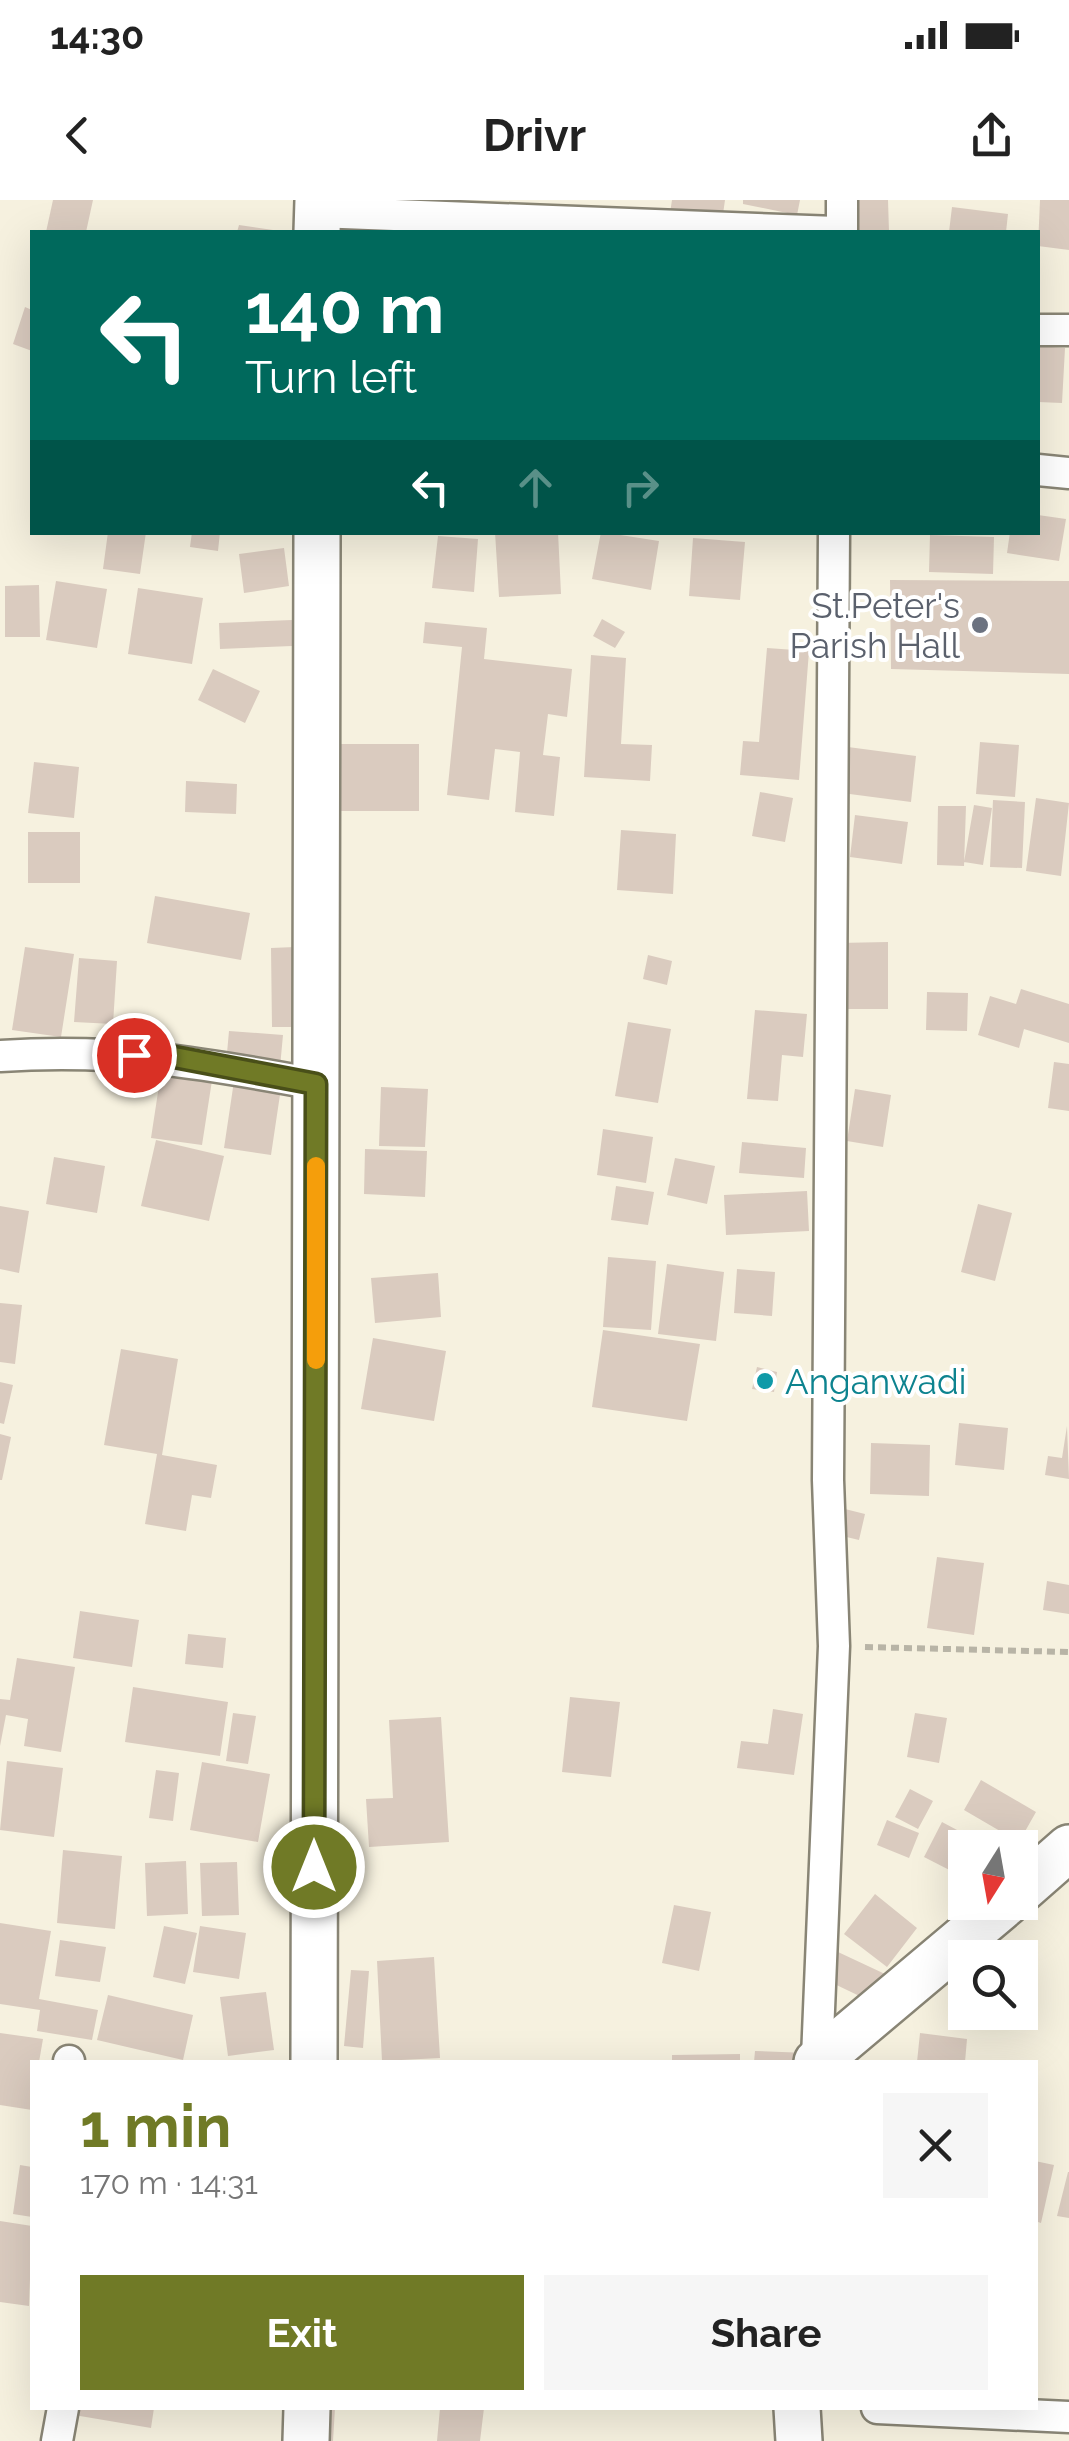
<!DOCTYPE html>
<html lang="en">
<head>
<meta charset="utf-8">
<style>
	body { margin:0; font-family:Raleway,sans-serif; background:#f6f6f6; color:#222; height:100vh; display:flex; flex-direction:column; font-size:38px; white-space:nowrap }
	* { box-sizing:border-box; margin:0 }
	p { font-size:32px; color:#767676 }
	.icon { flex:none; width:55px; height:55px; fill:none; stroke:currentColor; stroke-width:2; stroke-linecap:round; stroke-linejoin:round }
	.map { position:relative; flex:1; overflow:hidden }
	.panel { position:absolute; left:30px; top:1860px; width:1008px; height:350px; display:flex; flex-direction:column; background:#fff; border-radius:0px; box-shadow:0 10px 40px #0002 }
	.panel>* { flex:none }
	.hud { position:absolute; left:30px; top:30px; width:1010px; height:305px; border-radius:0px; box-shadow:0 10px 40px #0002; background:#00695c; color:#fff; overflow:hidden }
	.needle { width:65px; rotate:191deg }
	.tools { position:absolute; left:948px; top:1630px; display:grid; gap:20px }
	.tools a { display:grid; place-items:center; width:90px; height:90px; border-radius:0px; background:#fff; box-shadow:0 10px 40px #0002; font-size:50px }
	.pin { position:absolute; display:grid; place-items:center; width:85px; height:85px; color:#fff; margin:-42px; border:5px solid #fff; border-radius:50%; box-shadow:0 2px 10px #0007 }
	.me { position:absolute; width:110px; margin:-55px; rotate:0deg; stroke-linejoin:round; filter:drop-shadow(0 0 8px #0008) }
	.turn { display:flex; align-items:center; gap:35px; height:210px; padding:0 50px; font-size:45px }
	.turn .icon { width:130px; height:130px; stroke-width:2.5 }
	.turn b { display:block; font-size:70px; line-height:85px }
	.lanes { display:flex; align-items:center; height:95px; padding:0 50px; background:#0003; justify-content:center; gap:50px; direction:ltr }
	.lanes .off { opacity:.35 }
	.round { display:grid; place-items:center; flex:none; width:105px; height:105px; border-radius:0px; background:#f6f6f6 }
	.head { display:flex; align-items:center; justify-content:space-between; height:170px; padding:0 50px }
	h1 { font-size:60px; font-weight:700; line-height:75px; color:#707a26 }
	.action { display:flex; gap:20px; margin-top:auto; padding:20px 50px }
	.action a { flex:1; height:115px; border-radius:0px; background:#707a26; color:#fff; font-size:40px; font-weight:700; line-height:115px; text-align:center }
	.action a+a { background:#f6f6f6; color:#222 }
	.status { display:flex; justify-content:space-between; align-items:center; height:70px; padding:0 50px; background:#fff; direction:ltr }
	.status svg { height:28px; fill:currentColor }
	header { display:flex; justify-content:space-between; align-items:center; height:130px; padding:0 50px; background:#fff; font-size:45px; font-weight:700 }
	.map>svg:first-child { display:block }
</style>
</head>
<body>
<div class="status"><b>14:30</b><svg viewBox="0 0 49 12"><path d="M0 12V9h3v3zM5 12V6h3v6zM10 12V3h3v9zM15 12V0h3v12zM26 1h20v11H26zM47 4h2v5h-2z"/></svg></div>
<header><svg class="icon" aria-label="back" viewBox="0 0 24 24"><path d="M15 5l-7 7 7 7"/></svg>Drivr<svg class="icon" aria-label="share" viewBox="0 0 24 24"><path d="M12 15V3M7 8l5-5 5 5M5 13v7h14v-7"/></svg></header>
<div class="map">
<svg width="1069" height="2241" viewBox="0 0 1069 2241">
	<rect width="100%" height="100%" fill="#f6f1df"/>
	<path fill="#dacbbf" d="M53,0H93L86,32H46Z
		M672,0H725L722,21L670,13Z
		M743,0H800L797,15L743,4Z
		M854,0H888L889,32H856Z
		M1040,0H1069V50L1038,46Z
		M952,7L1008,14L1006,32H949Z
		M239,25L273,30V32H237Z
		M25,107L32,110V151L13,144Z
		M1038,146L1065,148L1062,203L1038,202Z
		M1038,315L1066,319L1059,361L1007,353L1010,332H1038Z
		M108,332H146L140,374L103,369Z
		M192,332H220L218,351L190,347Z
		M495,332H558L561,394L499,397Z
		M601,332L659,341L651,390L592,379Z
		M930,335L994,337L993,374L929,372Z
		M438,336L478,339L474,392L432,388Z
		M693,338L745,342L740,400L689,396Z
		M284,348L289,386L244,393L239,354Z
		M890,380L1069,381V474L891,469Z
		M56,381L107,389L97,448L46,440Z
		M39,385L40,437H5V386Z
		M138,388L203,398L192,464L128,454Z
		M602,419L625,432L615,448L593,436Z
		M292,420V446L220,449L219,423Z
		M425,422L487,428L484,459L572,469L567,517L548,514L543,555L560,557L554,616L515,612L520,552L495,549L489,600L447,595L462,447L423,443Z
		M767,448L809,451L799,580L740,575L743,541L759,542Z
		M591,455L626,458L621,544L652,545L650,581L584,577Z
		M213,469L260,491L245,523L198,500Z
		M980,542L1019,545L1015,597L976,594Z
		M333,544H419V611H333Z
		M848,547L916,556L911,602L842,593Z
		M34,562L79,567L74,618L28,613Z
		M186,581L237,584L236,614L185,612Z
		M760,592L793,598L785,642L752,636Z
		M1036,598L1069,603L1061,676L1026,671Z
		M993,600L1025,602L1022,668L990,667Z
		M974,605L992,608L983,665L964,662Z
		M938,606H966L964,666L937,665Z
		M855,615L908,622L902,664L850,657Z
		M621,630L676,634L673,694L617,690Z
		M28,632H80V683H28Z
		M155,696L250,713L241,760L147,743Z
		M888,742V809H838V743Z
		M25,747L74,754L61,837L12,830Z
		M295,747L296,827H272L271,748Z
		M648,755L672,761L667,785L643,779Z
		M79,758L117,761L113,824L74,822Z
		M1021,789L1069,804V843L1024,829L1019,848L978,835L990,796L1016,804Z
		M927,792L968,793L967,831L926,830Z
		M755,810L807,814L803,857L782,855L778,901L747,899Z
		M628,822L671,829L658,903L615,896Z
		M229,831L283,835L280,867L226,864Z
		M1054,862L1069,864V911L1048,908Z
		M162,866L213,874L202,945L151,938Z
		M234,881L281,888L271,955L224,948Z
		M381,887L428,889L425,947L379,946Z
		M855,889L891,895L883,947L847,941Z
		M603,929L653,937L646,983L597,975Z
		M156,940L224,956L209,1021L141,1006Z
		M742,942L806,948L804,978L739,973Z
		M365,949L427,951L425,997L364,994Z
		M54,957L105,966L97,1013L46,1004Z
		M675,958L715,966L707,1004L667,995Z
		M616,986L654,992L648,1025L611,1020Z
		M807,991L809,1031L726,1035L724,995Z
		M978,1004L1012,1013L995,1081L961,1072Z
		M0,1006L29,1011L19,1073L0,1069Z
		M608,1057L656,1061L651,1130L603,1127Z
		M667,1064L724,1072L716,1141L658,1134Z
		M737,1069L775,1072L772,1116L734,1113Z
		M438,1073L441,1117L375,1123L371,1078Z
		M0,1103L22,1105L15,1164L0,1162Z
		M603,1130L700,1144L687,1221L592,1207Z
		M373,1138L446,1151L434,1221L361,1209Z
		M121,1149L178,1159L162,1255L217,1265L211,1298L192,1295L186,1331L145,1324L157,1254L104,1245Z
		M757,1167L777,1172L774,1192L752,1189Z
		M0,1182L13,1185L4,1224L0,1223Z
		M959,1223L1008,1228L1004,1270L955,1265Z
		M1067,1226L1069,1279L1045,1275L1048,1256L1062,1258Z
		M0,1234L11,1237L2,1280H0Z
		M871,1243L930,1245L929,1296L870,1294Z
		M841,1308L865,1314L859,1340L834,1334Z
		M937,1357L984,1363L974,1435L927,1428Z
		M1047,1381L1069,1385V1414L1043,1410Z
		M80,1411L139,1420L132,1467L73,1458Z
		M188,1434L226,1438L223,1468L185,1464Z
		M17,1458L75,1467L61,1552L24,1546L28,1519L6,1515L0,1546V1499L10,1500Z
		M133,1487L228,1502L220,1556L125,1542Z
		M570,1497L620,1502L611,1577L562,1572Z
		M773,1509L803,1514L794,1575L737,1568L741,1541L768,1544Z
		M233,1513L256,1516L248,1564L226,1561Z
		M915,1513L947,1518L939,1563L907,1557Z
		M441,1517L449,1642L369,1647L366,1599L393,1598L389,1520Z
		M7,1561L63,1568L54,1637L0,1630Z
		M202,1562L270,1574L258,1642L190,1630Z
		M156,1570L179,1573L173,1621L149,1618Z
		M981,1580L1036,1612L1019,1642L964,1610Z
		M910,1589L933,1601L918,1629L895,1617Z
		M887,1620L919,1633L909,1658L877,1645Z
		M942,1622L991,1648H965V1678L924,1657Z
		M63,1650L122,1656L115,1729L57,1723Z
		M186,1661L188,1714L147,1716L145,1663Z
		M237,1662L239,1715L202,1716L200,1663Z
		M875,1694L917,1728L887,1767L844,1734Z
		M674,1705L711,1712L699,1771L662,1763Z
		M0,1723L51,1731L39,1799L98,1810L92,1840L37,1831L40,1810L0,1804Z
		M164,1726L197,1733L185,1784L153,1777Z
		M200,1726L246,1733L239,1779L193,1772Z
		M60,1740L106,1747L100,1782L55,1776Z
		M838,1752L885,1774L872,1802L824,1779Z
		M434,1757L440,1858L382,1861L377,1761Z
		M351,1770L369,1771L363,1848L344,1846Z
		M266,1792L274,1850L228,1856L220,1797Z
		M108,1795L193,1815L183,1860L97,1840Z
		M0,1833L43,1839L39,1862H32V1910L0,1905Z
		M920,1833L967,1839L965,1862H917Z
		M755,1851L808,1853L807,1862H754Z
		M740,1854V1862H672V1855Z
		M1035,1961L1054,1965L1041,2023L1035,2021Z
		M20,1965L32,1967V2017L13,2014Z
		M1068,1972H1069V2018L1057,2016Z
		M0,2021L32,2026L29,2106L0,2102Z
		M75,2208H154L151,2228L74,2215Z
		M309,2208H335L333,2241H308Z
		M440,2208H484L480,2241H437Z"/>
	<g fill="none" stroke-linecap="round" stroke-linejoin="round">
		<defs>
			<path id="street" d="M317,12L836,32
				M842,32V0
				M1038,130H1069
				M1038,270L1069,273
				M0,856C116,848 203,863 316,884
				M817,1858L834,1446L828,1280L834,332
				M69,1861V1862
				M877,2208L1069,2217
				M57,2241L63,2208"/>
			<path id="secondary" d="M317,32L318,0
				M1020,1691L1069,1648
				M314,1862L317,332
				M817,1862L1007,1702
				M797,2208L799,2241
				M306,2241L307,2208"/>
		</defs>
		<use href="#street" stroke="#898575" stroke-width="35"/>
		<use href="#secondary" stroke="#898575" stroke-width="50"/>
		<path stroke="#b8b4a6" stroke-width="6" stroke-dasharray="8 5" stroke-linecap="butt" d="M865,1447L1069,1452"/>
		<use href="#street" stroke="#fff" stroke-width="30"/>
		<use href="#secondary" stroke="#fff" stroke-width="45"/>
	</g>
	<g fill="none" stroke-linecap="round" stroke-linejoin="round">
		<defs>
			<path id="route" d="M134,855L169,856L316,884L314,1667"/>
		</defs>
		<use href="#route" stroke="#494f19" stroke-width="25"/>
		<use href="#route" stroke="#707a26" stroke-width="18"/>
		<path stroke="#f59e0b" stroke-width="18" d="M316,1160V966"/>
	</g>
	<circle fill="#6b7280" stroke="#fff" stroke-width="4" cx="980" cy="425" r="10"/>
	<circle fill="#0f9aa8" stroke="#fff" stroke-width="4" cx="765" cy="1181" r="10"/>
	<g text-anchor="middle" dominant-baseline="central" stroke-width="8" stroke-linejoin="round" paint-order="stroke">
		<g font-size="35" fill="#5b616d" stroke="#fff" text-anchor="end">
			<text x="960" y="405">St.Peter's<tspan x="960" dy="40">Parish Hall</tspan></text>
		</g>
		<g font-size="35" fill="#0d838f" stroke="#fff" text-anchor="start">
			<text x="785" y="1181">Anganwadi</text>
		</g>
	</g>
</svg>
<div class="tools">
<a><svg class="needle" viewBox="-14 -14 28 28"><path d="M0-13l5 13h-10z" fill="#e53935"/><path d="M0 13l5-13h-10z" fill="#767676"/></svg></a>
<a><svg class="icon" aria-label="search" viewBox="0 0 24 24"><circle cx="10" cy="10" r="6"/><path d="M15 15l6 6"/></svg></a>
</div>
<div class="pin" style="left:134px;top:855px;background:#d93025"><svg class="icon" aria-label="arrive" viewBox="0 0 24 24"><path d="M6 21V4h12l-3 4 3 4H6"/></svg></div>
<svg class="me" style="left:314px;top:1667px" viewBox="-20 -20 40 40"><circle r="17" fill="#707a26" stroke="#fff" stroke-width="3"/><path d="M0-11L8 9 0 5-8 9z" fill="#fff"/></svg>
<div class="hud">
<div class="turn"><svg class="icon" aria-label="left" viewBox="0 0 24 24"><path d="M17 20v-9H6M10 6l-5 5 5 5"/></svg><div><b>140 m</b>Turn left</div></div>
<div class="lanes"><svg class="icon" aria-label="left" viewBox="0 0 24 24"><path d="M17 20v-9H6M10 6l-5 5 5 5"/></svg><svg class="icon off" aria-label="ahead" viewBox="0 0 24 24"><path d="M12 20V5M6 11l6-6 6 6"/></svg><svg class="icon off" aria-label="right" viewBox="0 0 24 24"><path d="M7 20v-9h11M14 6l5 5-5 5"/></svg></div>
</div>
<section class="panel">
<div class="head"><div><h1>1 min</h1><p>170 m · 14:31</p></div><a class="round"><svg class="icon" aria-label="close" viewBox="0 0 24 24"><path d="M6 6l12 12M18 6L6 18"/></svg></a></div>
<div class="action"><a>Exit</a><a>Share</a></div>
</section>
</div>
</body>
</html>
